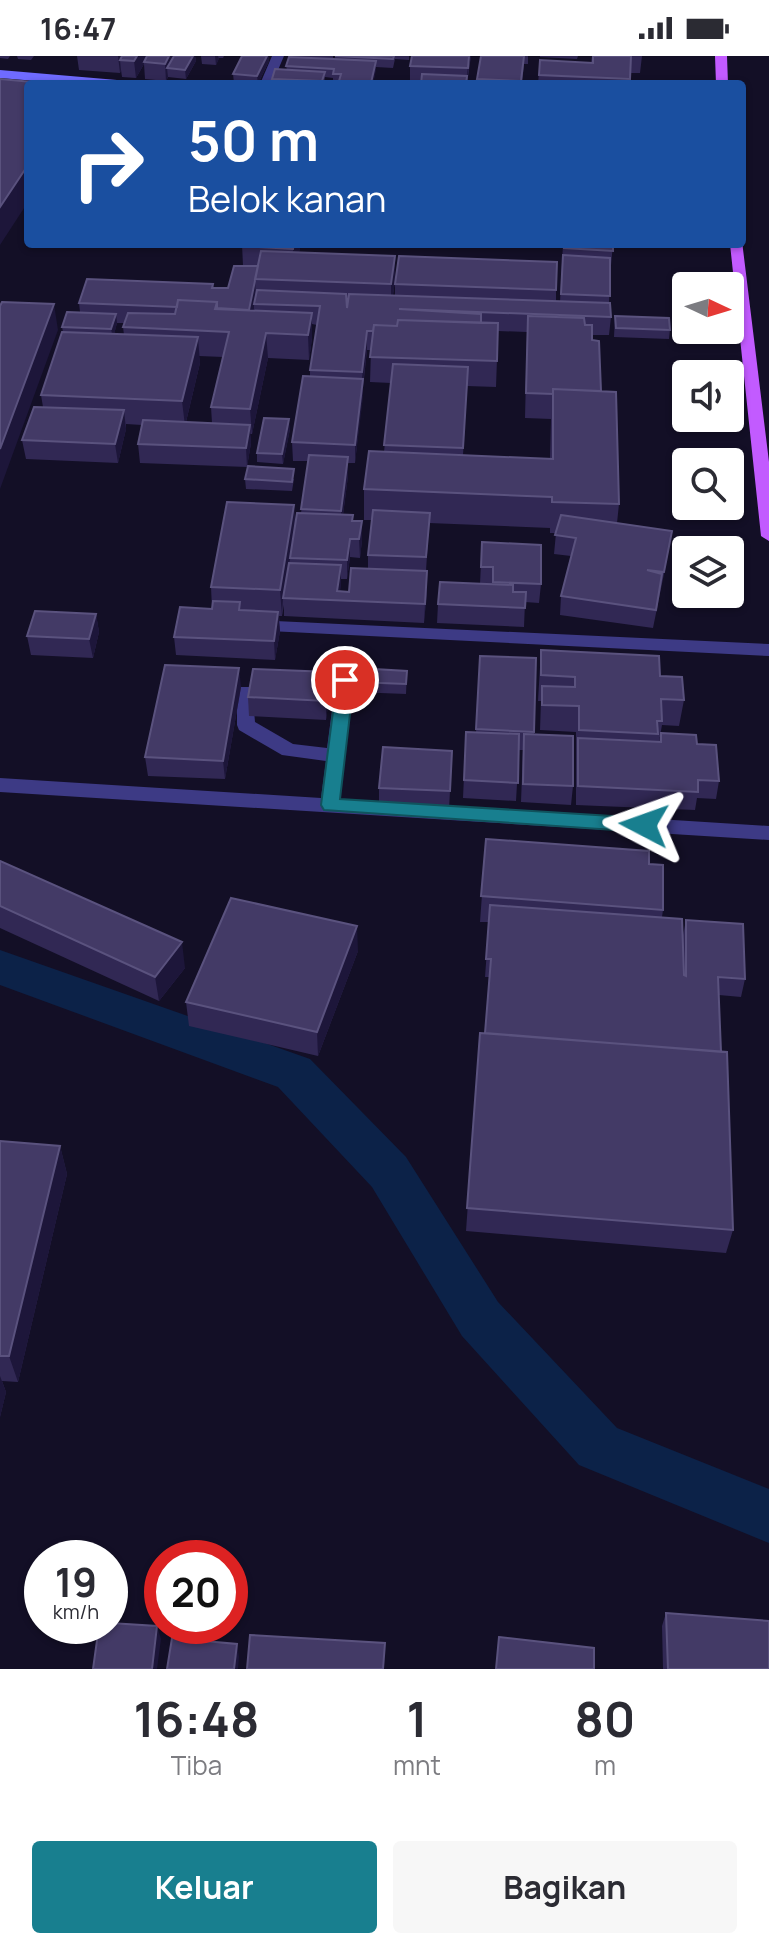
<!DOCTYPE html>
<html lang="id">
<head>
<meta charset="utf-8">
<style>
	body { margin:0; font-family:Manrope,sans-serif; background:#f7f7f7; color:#2b2b33; height:100vh; display:flex; flex-direction:column; font-size:30px; white-space:nowrap }
	* { box-sizing:border-box; margin:0 }
	p { font-size:26px; color:#7c7c81 }
	.icon { flex:none; width:44px; height:44px; fill:none; stroke:currentColor; stroke-width:2; stroke-linecap:round; stroke-linejoin:round }
	.map { position:relative; height:1613px; overflow:hidden }
	.side { display:flex; flex-direction:column; background:#fff; flex:1 }
	.side>* { flex:none }
	.guide { position:absolute; left:24px; top:24px; width:722px; height:168px; border-radius:8px; box-shadow:0 2px 6px #0004; background:#1a4fa0; color:#fff; overflow:hidden }
	.needle { width:52px; rotate:94deg }
	.buttons { position:absolute; left:672px; top:216px; display:grid; gap:16px }
	.buttons a { display:grid; place-items:center; width:72px; height:72px; border-radius:8px; background:#fff; box-shadow:0 2px 6px #0004; font-size:40px }
	.speed { position:absolute; left:24px; top:1484px; display:flex; gap:16px; font-size:40px; font-weight:700; text-align:center }
	.speed>* { display:grid; place-content:center; width:104px; height:104px; border-radius:50%; background:#fff; box-shadow:0 2px 6px #0004; line-height:1 }
	.speed small { font-size:20px; font-weight:400 }
	.speed .limit { border:12px solid #d22; background:#fff; color:#111 }
	.pin { position:absolute; display:grid; place-items:center; width:68px; height:68px; color:#fff; margin:-34px; border:4px solid #fff; border-radius:50%; box-shadow:0 2px 8px #0007 }
	.me { position:absolute; width:88px; margin:-44px; rotate:274deg; stroke-linejoin:round; filter:drop-shadow(0 0 6px #0008) }
	.turn { display:flex; align-items:center; gap:28px; height:168px; padding:0 32px; font-size:36px }
	.turn .icon { width:104px; height:104px; stroke-width:2.5 }
	.turn b { display:block; font-size:56px; line-height:68px }
	.eta { display:flex; justify-content:space-evenly; align-items:center; height:136px; text-align:center }
	.eta b { font-size:48px; font-weight:700; line-height:56px }
	.button { display:flex; gap:16px; margin-top:auto; padding:16px 32px }
	.button a { flex:1; height:92px; border-radius:8px; background:#187f8f; color:#fff; font-size:32px; font-weight:700; line-height:92px; text-align:center }
	.button a+a { background:#f7f7f7; color:#2b2b33 }
	.status { display:flex; justify-content:space-between; align-items:center; height:56px; padding:0 40px; background:#fff; direction:ltr }
	.status svg { height:22px; fill:currentColor }
	.map>svg:first-child { display:block }
</style>
</head>
<body>
<div class="status"><b>16:47</b><svg viewBox="0 0 49 12"><path d="M0 12V9h3v3zM5 12V6h3v6zM10 12V3h3v9zM15 12V0h3v12zM26 1h20v11H26zM47 4h2v5h-2z"/></svg></div>
<div class="map">
<svg width="769" height="1613" viewBox="0 0 769 1613">
	<rect width="100%" height="100%" fill="#130f26"/>
	<g fill="none" stroke-linecap="round" stroke-linejoin="round">
		<path fill="#0c2248" fill-rule="evenodd" d="M0,894L310,1003L406,1101L498,1246L617,1372L769,1433V1487L579,1409L462,1280L372,1131L278,1031L0,929Z"/>
		<path fill="#3d3a85" fill-rule="evenodd" d="M345,618L354,624L340,743L769,770V784L0,736V722L321,742L326,705L282,699L239,674L237,669V635L240,631H252L255,666L293,688L327,692L336,624Z"/>
		<path fill="#3d3a85" fill-rule="evenodd" d="M272,0H284L272,28H260Z
			M254,564L769,588V600L248,574L245,570Z"/>
		<path fill="#6f6bff" fill-rule="evenodd" d="M0,14L117,24L123,28H73L0,22Z"/>
		<path fill="#c25bff" fill-rule="evenodd" d="M715,0H727L728,28H716Z
			M742,185L769,406V485L761,480L730,188H742Z"/>
	</g>
	<path fill="#312854" fill-rule="evenodd" d="M0,0H10L8,3L0,2Z
		M17,0H34L31,4L18,3Z
		M77,0H195L196,5L186,23L168,21L166,25L145,23L144,8L136,22L122,21L121,14L120,17L79,14Z
		M201,0H224L223,2H219L216,9L202,8Z
		M291,0H333V3H335V0H409V4L395,3L393,12L376,11L373,28H339L333,27V22L325,21L324,28H272V23L287,14L286,10Z
		M412,0H471L467,28H421L410,27V10Z
		M481,0H528V8H524L522,28H476Z
		M540,0H578L577,3L540,1Z
		M592,0H642L640,17H630V28H538L540,4L591,7Z
		M269,5L258,28L234,27L233,18Z
		M242,188H301L299,196L395,225L393,239L395,240V228L556,234V245L560,246L563,188H613L610,220L609,247L611,261L609,279H592V284L619,448L617,467L669,493L653,572L560,559L561,540L571,500L554,498L556,477H550V472L429,467L426,515L427,534L424,567L284,560V549L282,560H279L280,575L275,604L176,599L174,581L212,553L211,531L294,449L295,470L301,457L308,405H293L292,386L310,321V314L317,269L312,268V282L309,304L268,302L252,378H250L251,387L247,411L140,407L138,388L142,369L126,368V373L118,407L26,403L22,384L43,351L41,339L63,276L62,271L80,256L79,247L213,228L214,232H228L243,210ZM117,267H125L123,271L124,279L114,278ZM498,275L527,276L525,362L551,363L550,403L463,399L467,330L496,331ZM367,294H371L370,326L391,327L384,396L364,433V464H372L368,499V512L349,536L340,535L341,523H347L350,501L360,502L362,484V465H353L343,459L348,420V407H355ZM199,300L223,301L211,351L212,367L186,366L200,307Z
		M673,249L696,274L695,285L673,284L672,259Z
		M615,260L670,274L669,283L614,281Z
		M290,373L283,408L257,406V397Z
		M245,423H294L292,435L246,433Z
		M482,486L541,528L539,547L525,546L524,571L437,567L438,548L480,528Z
		M96,558L99,576L93,602L31,599L27,580Z
		M541,594L660,620L684,644L679,670L662,669L659,686L661,677L697,688L719,725L716,743L697,742L695,754L576,749V676L540,674L541,645H538Z
		M480,600L536,602L534,678L573,730L571,749L521,746L523,694H519L516,745L463,742L466,676H476Z
		M407,615L406,638L355,636V626Z
		M330,616V635L326,664L249,660L248,641Z
		M241,631L225,723L148,720L145,701Z
		M452,695L449,754L379,750V732Z
		M486,783L649,808L663,854L662,861L683,879L686,864L745,923L741,941L719,939L721,996L733,1174L726,1197L466,1175L480,977H485L489,921H485L489,866H480Z
		M0,805L185,912L159,945L0,872Z
		M358,895L318,1000L189,970L186,946Z
		M0,1085L60,1090L67,1118L18,1326L2,1325L6,1336L0,1361Z
		M666,1557L769,1613H663L662,1570Z"/>
	<path fill="#1d163a" d="M118,0H128L120,4L121,14L120,17Z
		M137,0H148L144,6V8L136,22L134,5Z
		M169,0H180L167,12L168,21L166,25L165,8Z
		M193,0H195L196,5L186,23L185,14Z
		M215,0H218L219,3L216,9Z
		M267,0H269V5L258,28L257,20Z
		M469,0H471L466,28Z
		M376,5V14L373,28H371Z
		M28,109V146L0,189V151Z
		M294,188H301L294,218L293,193Z
		M395,200V225L391,253V228Z
		M255,225L256,243L254,248V253L250,272L249,254Z
		M54,248L58,274L0,433V393Z
		M312,257V282L309,304L308,279Z
		M116,258L117,267L113,283L111,273Z
		M367,275V294L363,327V341L355,407V389Z
		M266,277L268,302L252,378L250,353Z
		M198,281L200,307L185,370L182,345Z
		M124,354L126,373L118,407L115,388Z
		M289,363L290,373L283,408L282,398Z
		M250,369L251,387L247,411L246,392Z
		M348,401V420L341,474V455Z
		M294,449L295,475L283,542L282,560L280,534Z
		M362,465V484L360,502L359,483Z
		M350,483V501L347,523V504Z
		M341,509V527L339,544L337,535Z
		M427,515V534L424,567L425,548Z
		M278,556L280,575L275,604L274,585Z
		M96,558L99,576L93,602L89,583Z
		M239,612L241,631L225,723L223,705Z
		M330,616V635L326,664V645Z
		M357,870L358,895L318,1000L317,976Z
		M182,886L185,912L159,945L155,921Z
		M60,1090L67,1118L18,1326L9,1300Z
		M0,1320L6,1336L0,1361Z
		M157,1570L161,1583L157,1613H152Z
		M237,1588L239,1601L238,1613H234Z"/>
	<path fill="#433a66" stroke="#5a527e" stroke-width="2" d="M122,0H137L134,5L120,4Z
		M147,0H169L165,8L144,6Z
		M174,0H193L185,14L167,12Z
		M242,0H267L257,20L233,18Z
		M335,0H394L393,3Z
		M412,0H469L468,12L410,10Z
		M481,0H524L521,25L477,23Z
		M593,0H631L630,23L539,19L540,4L593,7Z
		M289,1L376,5L371,27L339,25L341,18H333L334,13L286,10Z
		M275,13L325,16L322,25L272,23Z
		M422,18L467,20L466,28H421Z
		M0,23L54,28H28V109L0,151Z
		M242,188H294L293,193L242,190Z
		M564,188H613V195L564,192Z
		M261,195L395,200L391,228L255,223Z
		M563,199L610,202V240L561,238Z
		M399,200L557,206L556,234L395,228Z
		M234,210H258L249,254L217,252V246L178,244L177,251L79,247L87,223L213,228L212,232H228Z
		M257,234L346,238L347,252L349,238L610,247L611,261L399,253L481,258V267L398,264L397,270L374,269L373,275H367L362,316L310,314L320,250L254,248Z
		M178,244L217,246L215,253L312,257L308,279L266,277L250,353L211,351L229,276L123,271L128,257L175,258Z
		M2,246L54,248L0,393V250Z
		M673,249L686,250V274H696V275L674,274Z
		M67,256L116,258L111,273L62,271Z
		M528,260L584,262L585,269H592V284L599,285L601,335L553,333V338L526,337Z
		M615,260L669,262L670,274L616,272Z
		M398,264L498,267L497,305L370,301L374,269L397,270Z
		M62,276L198,281L182,345L41,339Z
		M393,308L468,311L463,392L384,389Z
		M303,320L363,323L355,389L292,386Z
		M553,333L616,336L619,448L552,446V441L364,433L369,395L553,403Z
		M34,351L124,354L115,388L22,384Z
		M264,362L289,363L282,398L257,397Z
		M143,364L250,369L246,392L138,388Z
		M309,399L348,401L341,455L301,453Z
		M248,410L294,413L292,426L245,423Z
		M227,446L294,449L280,534L211,531Z
		M373,454L430,457L426,501L368,499Z
		M297,457L353,459L352,465H362L359,483H350L347,504L290,502Z
		M561,459L672,475L664,516L647,514L662,518L656,554L561,540L576,482L555,479Z
		M482,486L541,489V528L493,526V511H481Z
		M289,507L341,509L337,535L349,536L351,512L427,515L425,548L283,542Z
		M440,526L513,529V536H526L525,552L438,548Z
		M213,545L240,546L239,554L278,556L274,585L174,581L180,551L212,553Z
		M35,555L96,558L89,583L27,580Z
		M541,594L659,600L660,620L682,621L684,644L661,643L662,665H657L658,678L579,674V650L542,649V630L575,631V621L541,619Z
		M480,600L536,602L534,676L476,673Z
		M165,609L239,612L223,705L145,701Z
		M357,612L407,615L406,628L355,626Z
		M253,613L330,616L326,645L248,641Z
		M466,676L519,678L518,727L464,724Z
		M661,677L696,679L697,688L716,689L719,725L698,724V736L578,730V682L661,686Z
		M524,678L573,680V730L523,728Z
		M383,691L452,695L450,735L379,732Z
		M486,783L649,795V808L663,809V854L481,840Z
		M0,805L182,886L155,921L0,850Z
		M231,842L357,870L317,976L186,946Z
		M490,849L682,863L684,919L686,920V864L743,868L745,923L718,921L721,996L485,977L491,903H486Z
		M480,977L727,996L733,1174L467,1152Z
		M0,1085L60,1090L9,1300H0Z
		M666,1557L769,1565V1613H668Z
		M110,1567L157,1570L152,1613H93L99,1570H110Z
		M250,1579L385,1587L383,1613H247Z
		M499,1581L594,1592V1613H496Z
		M172,1582L237,1588L234,1613H167Z"/>
	<path fill="#187f8f" stroke="#10535d" stroke-width="2" d="M345,618L354,624L340,743L644,762L653,769L644,776L324,754L321,749L337,624Z"/>
</svg>
<div class="buttons">
<a><svg class="needle" viewBox="-14 -14 28 28"><path d="M0-13l5 13h-10z" fill="#e53935"/><path d="M0 13l5-13h-10z" fill="#7c7c81"/></svg></a>
<a><svg class="icon" aria-label="sound" viewBox="0 0 24 24"><path d="M4 9h4l5-4v14l-5-4H4zM17 9q2 3 0 6"/></svg></a>
<a><svg class="icon" aria-label="search" viewBox="0 0 24 24"><circle cx="10" cy="10" r="6"/><path d="M15 15l6 6"/></svg></a>
<a><svg class="icon" aria-label="layers" viewBox="0 0 24 24"><path d="M12 4l9 5-9 5-9-5zM3 14l9 5 9-5"/></svg></a>
</div>
<div class="speed"><div>19<small>km/h</small></div><div class="limit">20</div></div>
<div class="pin" style="left:345px;top:624px;background:#d93025"><svg class="icon" aria-label="arrive" viewBox="0 0 24 24"><path d="M6 21V4h12l-3 4 3 4H6"/></svg></div>
<svg class="me" style="left:644px;top:769px" viewBox="-20 -20 40 40"><path d="M0-17L14 15 0 8-14 15z" fill="#187f8f" stroke="#fff" stroke-width="4"/></svg>
<div class="guide">
<div class="turn"><svg class="icon" aria-label="right" viewBox="0 0 24 24"><path d="M7 20v-9h11M14 6l5 5-5 5"/></svg><div><b>50 m</b>Belok kanan</div></div>
</div>
</div>
<section class="side">
<div class="eta">
<div><b>16:48</b><p>Tiba</p></div>
<div><b>1</b><p>mnt</p></div>
<div><b>80</b><p>m</p></div>
</div>
<div class="button"><a>Keluar</a><a>Bagikan</a></div>
</section>
</body>
</html>
